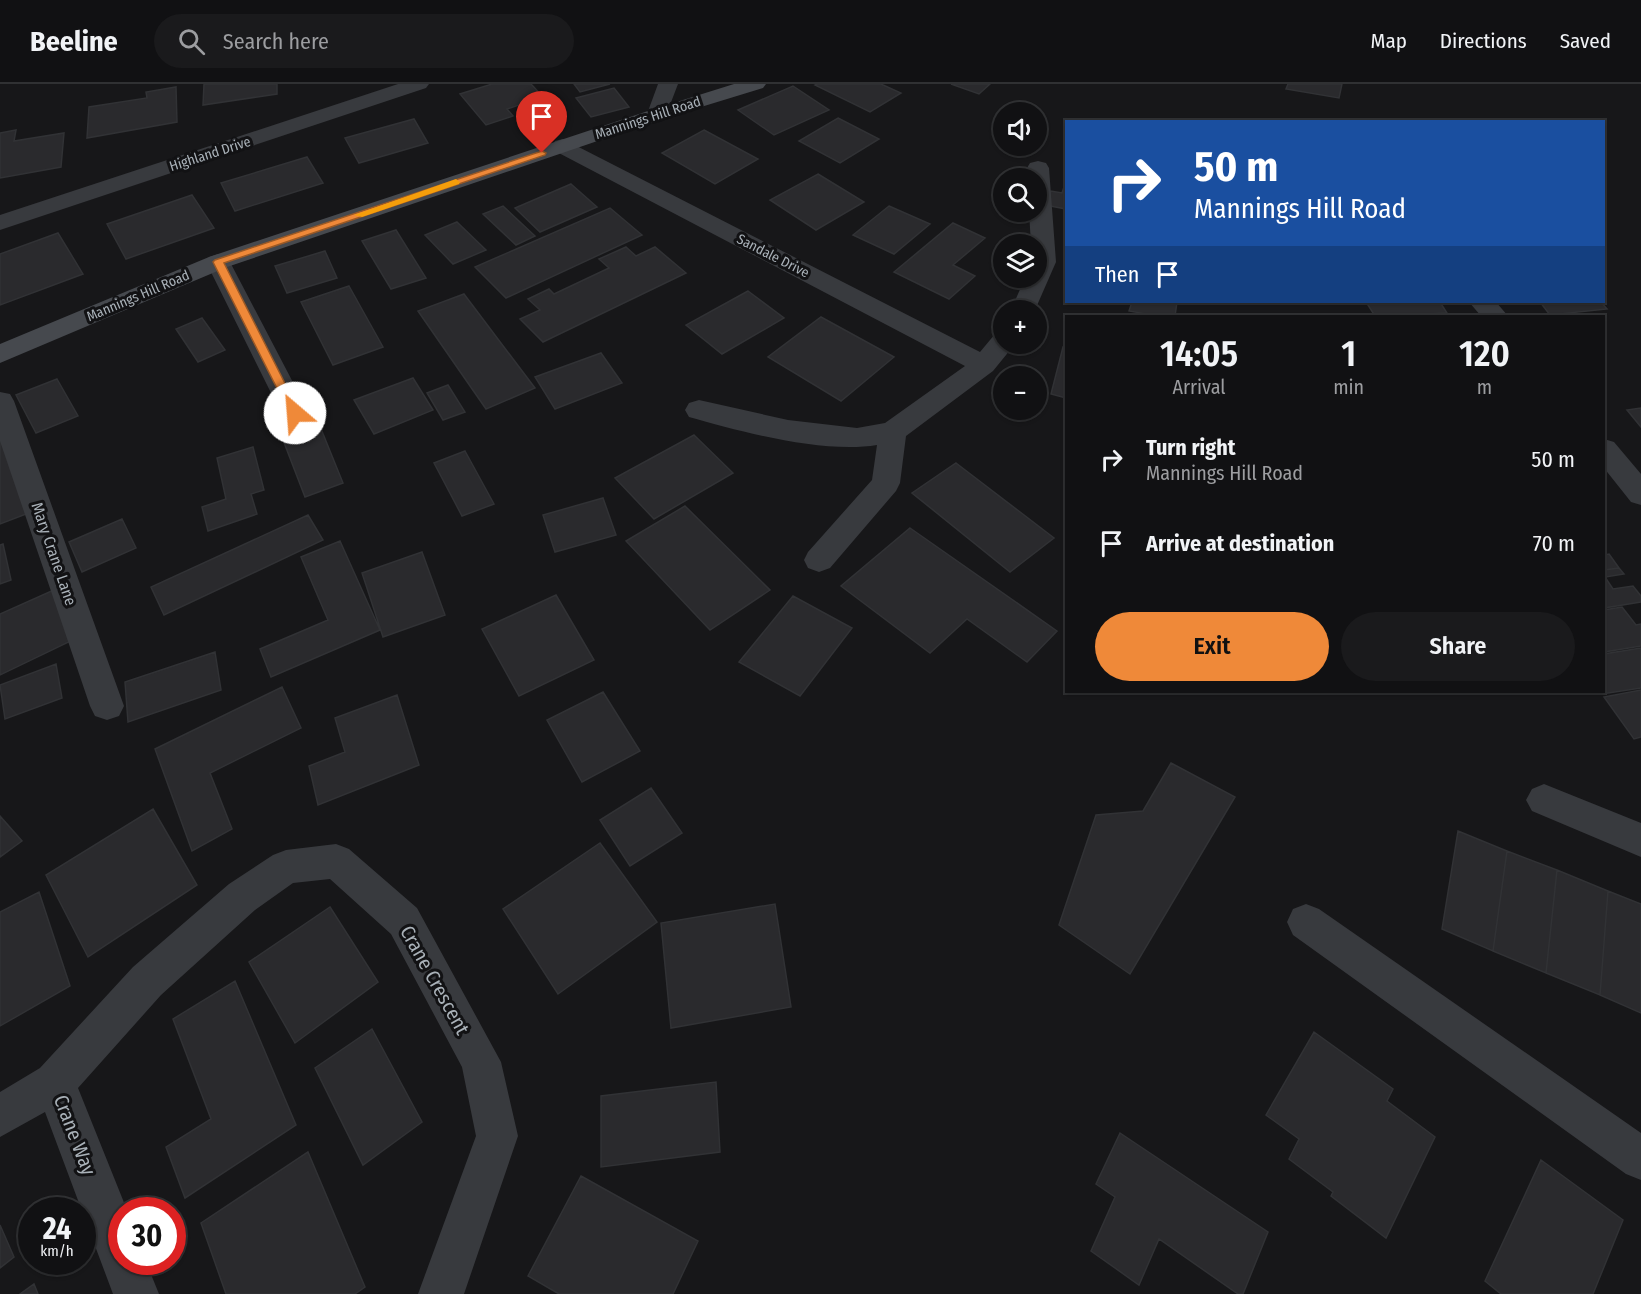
<!DOCTYPE html>
<html lang="en">
<head>
<meta charset="utf-8">
<style>
	body { margin:0; font-family:"Fira Sans Condensed",sans-serif; background:#1a1a1c; color:#f1f3f6; height:100vh; display:flex; flex-direction:column; font-size:22px; white-space:nowrap }
	* { box-sizing:border-box; margin:0 }
	p { font-size:20px; color:#9c9da0 }
	.icon { flex:none; width:33px; height:33px; fill:none; stroke:currentColor; stroke-width:2; stroke-linecap:round; stroke-linejoin:round }
	.map { position:relative; flex:1; overflow:hidden }
	.side { position:absolute; left:1065px; top:231px; width:540px; height:378px; display:flex; flex-direction:column; background:#111113; border-radius:0px; box-shadow:0 2px 4px #0004,0 0 0 2px #303133 }
	.side>* { flex:none }
	.guide { position:absolute; left:1065px; top:36px; width:540px; height:183px; border-radius:0px; box-shadow:0 2px 4px #0004,0 0 0 2px #303133; background:#1a4fa0; color:#fff; overflow:hidden }
	.fabs { position:absolute; left:993px; top:18px; display:grid; gap:12px }
	.fabs a { display:grid; place-items:center; width:54px; height:54px; border-radius:50%; background:#111113; box-shadow:0 2px 4px #0004,0 0 0 2px #303133; font-size:30px }
	.speed { position:absolute; left:18px; top:1113px; display:flex; gap:12px; font-size:30px; font-weight:700; text-align:center }
	.speed>* { display:grid; place-content:center; width:78px; height:78px; border-radius:50%; background:#111113; box-shadow:0 2px 4px #0004,0 0 0 2px #303133; line-height:1 }
	.speed small { font-size:15px; font-weight:400 }
	.speed .limit { border:9px solid #d22; background:#fff; color:#111 }
	.pin { position:absolute; display:grid; place-items:center; width:51px; height:51px; color:#fff; margin:-62px -26px; border-radius:50% 50% 50% 0; rotate:-45deg; box-shadow:0 0 6px #0007 }
	.pin .icon { rotate:45deg }
	.me { position:absolute; width:66px; margin:-33px; rotate:333deg; stroke-linejoin:round; filter:drop-shadow(0 0 4px #0008) }
	.turn { display:flex; align-items:center; gap:21px; height:126px; padding:0 30px; font-size:27px }
	.turn .icon { width:78px; height:78px; stroke-width:2.5 }
	.turn b { display:block; font-size:42px; line-height:51px }
	.then { display:flex; align-items:center; height:57px; padding:0 30px; background:#0003; gap:12px; font-size:22px }
	.eta { display:flex; justify-content:space-evenly; align-items:center; height:102px; text-align:center }
	.eta b { font-size:36px; font-weight:600; line-height:42px }
	.cta { display:flex; gap:12px; margin-top:auto; padding:12px 30px }
	.cta a { flex:1; height:69px; border-radius:36px; background:#ef8939; color:#111; font-size:24px; font-weight:600; line-height:69px; text-align:center }
	.cta a+a { background:#1a1a1c; color:#f1f3f6 }
	ul { padding:0; list-style:none }
	li { display:flex; align-items:center; gap:18px; height:84px; padding:0 30px }
	li div { flex:1 }
	li b { display:block; font-size:22px }
	li em { font-style:normal }
	header { display:flex; align-items:center; gap:36px; box-sizing:border-box; height:84px; padding:0 30px; background:#111113; border-bottom:2px solid #303133 }
	header strong { font-size:28px }
	nav { display:flex; gap:33px; margin-inline-start:auto; font-size:21px }
	.search { width:420px; height:54px; background:#1a1a1c; display:flex; align-items:center; gap:15px; box-sizing:border-box; padding:0 21px; border-radius:33px; color:#9c9da0; font-size:22px }
	.map>svg:first-child { display:block }
</style>
</head>
<body>
<header>
<strong>Beeline</strong>
<div class="search"><svg class="icon" aria-label="search" viewBox="0 0 24 24"><circle cx="10" cy="10" r="6"/><path d="M15 15l6 6"/></svg>Search here</div>
<nav><a>Map</a><a>Directions</a><a>Saved</a></nav>
</header>
<div class="map">
<svg width="1641" height="1210" viewBox="0 0 1641 1210">
	<rect width="100%" height="100%" fill="#171719"/>
	<path fill="#2a2a2d" stroke="#313235" stroke-width="1.5" d="M204,0H277V10L203,21Z
		M492,0H531L543,13L507,25L513,32L486,41L460,10Z
		M574,0H610L580,8Z
		M817,0H881L901,9L870,28L815,1Z
		M951,0H990L979,10Z
		M1288,0H1342L1339,14L1286,5Z
		M793,2L829,26L774,51L738,26Z
		M176,3L177,38L87,54L89,23L147,14L146,8Z
		M614,4L629,23L591,33L576,14Z
		M838,34L879,55L840,79L799,57Z
		M414,35L428,59L359,79L345,54Z
		M16,46L14,57L64,49L61,83L0,94V49Z
		M704,46L758,75L715,100L662,69Z
		M307,73L323,99L235,127L221,99Z
		M818,90L864,118L816,146L770,116Z
		M1066,97V125L1045,121L1051,107L1062,109Z
		M571,100L597,123L540,148L515,124Z
		M192,111L214,144L126,175L107,140Z
		M503,122L535,152L516,161L483,130Z
		M889,122L930,140L894,170L853,151Z
		M610,124L642,151L506,214L475,183Z
		M457,138L486,166L453,180L425,151Z
		M953,139L985,154L953,181L975,192L949,215L894,188Z
		M396,146L426,194L391,205L362,157Z
		M58,149L83,190L0,221V170Z
		M626,163L636,172L655,163L686,189L543,258L520,235L540,226L528,215L549,205L554,210L609,184L599,175Z
		M325,167L337,194L287,209L275,182Z
		M349,202L383,263L333,281L301,218Z
		M748,207L784,234L722,270L686,241Z
		M464,210L535,304L486,325L418,227Z
		M1132,218H1177L1175,232H1157L1129,227Z
		M1366,218H1440L1447,229L1375,232Z
		M1540,218H1601L1607,225L1550,231Z
		M821,233L894,273L841,317L768,273Z
		M202,234L225,266L198,278L176,245Z
		M1063,263L1066,264V314L1051,310Z
		M601,269L622,299L555,325L535,293Z
		M413,294L433,326L374,350L354,316Z
		M57,295L78,332L36,349L16,311Z
		M448,301L465,328L443,336L427,309Z
		M1641,324V343L1627,326Z
		M315,330L343,399L305,413L278,343Z
		M0,349L26,430L0,440Z
		M694,351L733,389L654,435L615,394Z
		M253,363L264,406L251,410L257,430L208,447L202,423L226,415L217,374Z
		M465,367L494,420L462,432L434,379Z
		M956,379L1054,454L1010,488L912,409Z
		M603,414L616,451L555,468L543,431Z
		M685,422L770,506L710,546L626,457Z
		M308,431L323,456L164,531L151,503Z
		M122,435L136,464L82,488L69,458Z
		M910,444L1057,547L1027,578L967,535L930,569L841,502Z
		M340,457L380,546L271,593L260,565L328,536L301,473Z
		M3,460L11,496L0,500V461Z
		M422,468L445,531L383,553L362,489Z
		M1609,470L1619,484L1604,486V471Z
		M1619,484L1624,490L1605,493L1613,505L1633,502L1641,512V518L1604,524V486Z
		M56,505L77,554L0,591V530Z
		M556,511L594,576L519,612L482,545Z
		M793,512L852,544L800,612L739,578Z
		M1622,523L1636,541L1641,540V562L1604,568V526Z
		M1641,564V604L1602,610L1601,608H1604V570Z
		M215,568L221,606L128,638L125,598Z
		M56,580L62,614L5,635L0,601Z
		M282,603L301,644L210,689L232,745L192,767L155,665Z
		M1641,606V653L1634,655L1604,613Z
		M603,608L640,667L582,698L547,636Z
		M397,611L419,681L318,721L309,682L345,668L335,634Z
		M1171,679L1235,713L1130,890L1059,841L1096,731L1143,727Z
		M651,704L682,749L630,782L600,736Z
		M153,725L197,801L88,873L46,791Z
		M0,732L22,757L0,773Z
		M1458,747L1507,767L1493,867L1442,845Z
		M600,759L657,838L558,910L503,825Z
		M1507,767L1557,786L1546,889L1493,867Z
		M1557,786L1608,807L1600,911L1546,889Z
		M1608,807L1641,820V929L1600,911Z
		M39,808L70,902L0,942V828Z
		M775,820L791,923L671,944L661,839Z
		M330,823L378,898L295,959L249,878Z
		M235,897L296,1041L185,1114L166,1063L211,1035L173,935Z
		M372,945L422,1038L363,1081L315,984Z
		M1314,948L1393,1005L1387,1017L1435,1053L1386,1154L1331,1112L1333,1108L1289,1075L1299,1055L1266,1031Z
		M716,998L720,1068L601,1083V1012Z
		M1120,1049L1268,1148L1243,1210H1238L1159,1155L1139,1201L1091,1167L1115,1113L1096,1100Z
		M308,1068L365,1203L355,1210H226L201,1139Z
		M1541,1076L1623,1136L1593,1210H1501L1485,1197Z
		M581,1092L698,1157L673,1210H559L528,1192Z
		M0,1141L14,1173L0,1184Z
		M34,1200L38,1210H20Z"/>
	<g fill="none" stroke-linecap="round" stroke-linejoin="round">
		<path fill="#383a3e" fill-rule="evenodd" d="M398,0H429L426,4L0,146V131Z
			M658,0H678L665,34L658,36L651,34L647,30Z
			M563,55L980,268L995,250L1004,248V260H1015L993,287L906,352L900,399L896,407L830,484L819,488L808,484L804,476L808,468L872,396L877,361C824,370 742,348 689,333L685,326L689,319L699,316L788,336L857,344L885,339L965,282L555,67L552,62L555,57Z
			M1038,77L1046,79L1049,84L1056,178L1035,226H1011L1025,194H1036V160H1031L1029,128H1036V94H1027V84L1030,79Z
			M218,170L227,173L230,178L309,329L305,336L295,339L285,336L281,329L206,178L209,173Z
			M1469,218H1496L1508,232H1481Z
			M0,308L10,310L14,317L124,622L119,632L107,636L95,632L90,622L0,357Z
			M1604,355L1614,358L1641,390V421L1631,418L1604,384Z
			M1544,700L1641,739V773L1532,727L1526,716L1532,705Z
			M336,760L349,765L417,824L501,978L518,1052L464,1210H418L476,1052L462,983L391,850L330,795L293,799L255,826L161,911L78,1004L127,1126H122V1178H146L159,1210H113L45,1028L0,1053V1008L40,984L133,883L229,800L273,771L286,766Z
			M1306,820L1319,825L1641,1049V1096L1626,1090L1293,851L1287,838L1293,825Z"/>
		<path fill="#46494e" fill-rule="evenodd" d="M734,0H766L763,4L665,34L227,183L0,279V260L209,173L651,26Z"/>
	</g>
	<path fill="#ef8939" stroke="#9b5925" stroke-width="1.5" d="M542,67L546,69L545,71L224,179L300,329L299,332H291L213,178L215,176Z"/>
	<path fill="#f59e0b" d="M456,95L460,98L459,100L362,133L354,131Z"/>
	<g text-anchor="middle" dominant-baseline="central" stroke-width="6" stroke-linejoin="round" paint-order="stroke">
		<g font-size="14" fill="#a9b1b8" stroke="#121214">
			<text transform="translate(648 34) rotate(-18)">Mannings Hill Road</text>
			<text transform="translate(210 70) rotate(-18)">Highland Drive</text>
			<text transform="translate(773 172) rotate(27)">Sandale Drive</text>
			<text transform="translate(138 212) rotate(-23)">Mannings Hill Road</text>
		</g>
		<g font-size="16" fill="#a9b1b8" stroke="#121214">
			<text transform="translate(54 470) rotate(71)">Mary Crane Lane</text>
		</g>
		<g font-size="20" fill="#a9b1b8" stroke="#121214">
			<text transform="translate(435 896) rotate(61)">Crane Crescent</text>
			<text transform="translate(75 1051) rotate(69)">Crane Way</text>
		</g>
	</g>
</svg>
<div class="fabs">
<a><svg class="icon" aria-label="sound" viewBox="0 0 24 24"><path d="M4 9h4l5-4v14l-5-4H4zM17 9q2 3 0 6"/></svg></a>
<a><svg class="icon" aria-label="search" viewBox="0 0 24 24"><circle cx="10" cy="10" r="6"/><path d="M15 15l6 6"/></svg></a>
<a><svg class="icon" aria-label="layers" viewBox="0 0 24 24"><path d="M12 4l9 5-9 5-9-5zM3 14l9 5 9-5"/></svg></a>
<a>+</a>
<a>−</a>
</div>
<div class="speed"><div>24<small>km/h</small></div><div class="limit">30</div></div>
<div class="pin" style="left:542px;top:69px;background:#d93025"><svg class="icon" aria-label="arrive" viewBox="0 0 24 24"><path d="M6 21V4h12l-3 4 3 4H6"/></svg></div>
<svg class="me" style="left:295px;top:329px" viewBox="-20 -20 40 40"><circle r="19" fill="#fff"/><path d="M0-13L10 11 0 6-10 11z" fill="#ef8939"/></svg>
<div class="guide">
<div class="turn"><svg class="icon" aria-label="right" viewBox="0 0 24 24"><path d="M7 20v-9h11M14 6l5 5-5 5"/></svg><div><b>50 m</b>Mannings Hill Road</div></div>
<div class="then">Then<svg class="icon" aria-label="arrive" viewBox="0 0 24 24"><path d="M6 21V4h12l-3 4 3 4H6"/></svg></div>
</div>
<section class="side">
<div class="eta">
<div><b>14:05</b><p>Arrival</p></div>
<div><b>1</b><p>min</p></div>
<div><b>120</b><p>m</p></div>
</div>
<ul>
<li><svg class="icon" aria-label="right" viewBox="0 0 24 24"><path d="M7 20v-9h11M14 6l5 5-5 5"/></svg><div><b>Turn right</b><p>Mannings Hill Road</p></div><em>50 m</em></li>
<li><svg class="icon" aria-label="arrive" viewBox="0 0 24 24"><path d="M6 21V4h12l-3 4 3 4H6"/></svg><div><b>Arrive at destination</b></div><em>70 m</em></li>
</ul>
<div class="cta"><a>Exit</a><a>Share</a></div>
</section>
</div>
</body>
</html>
